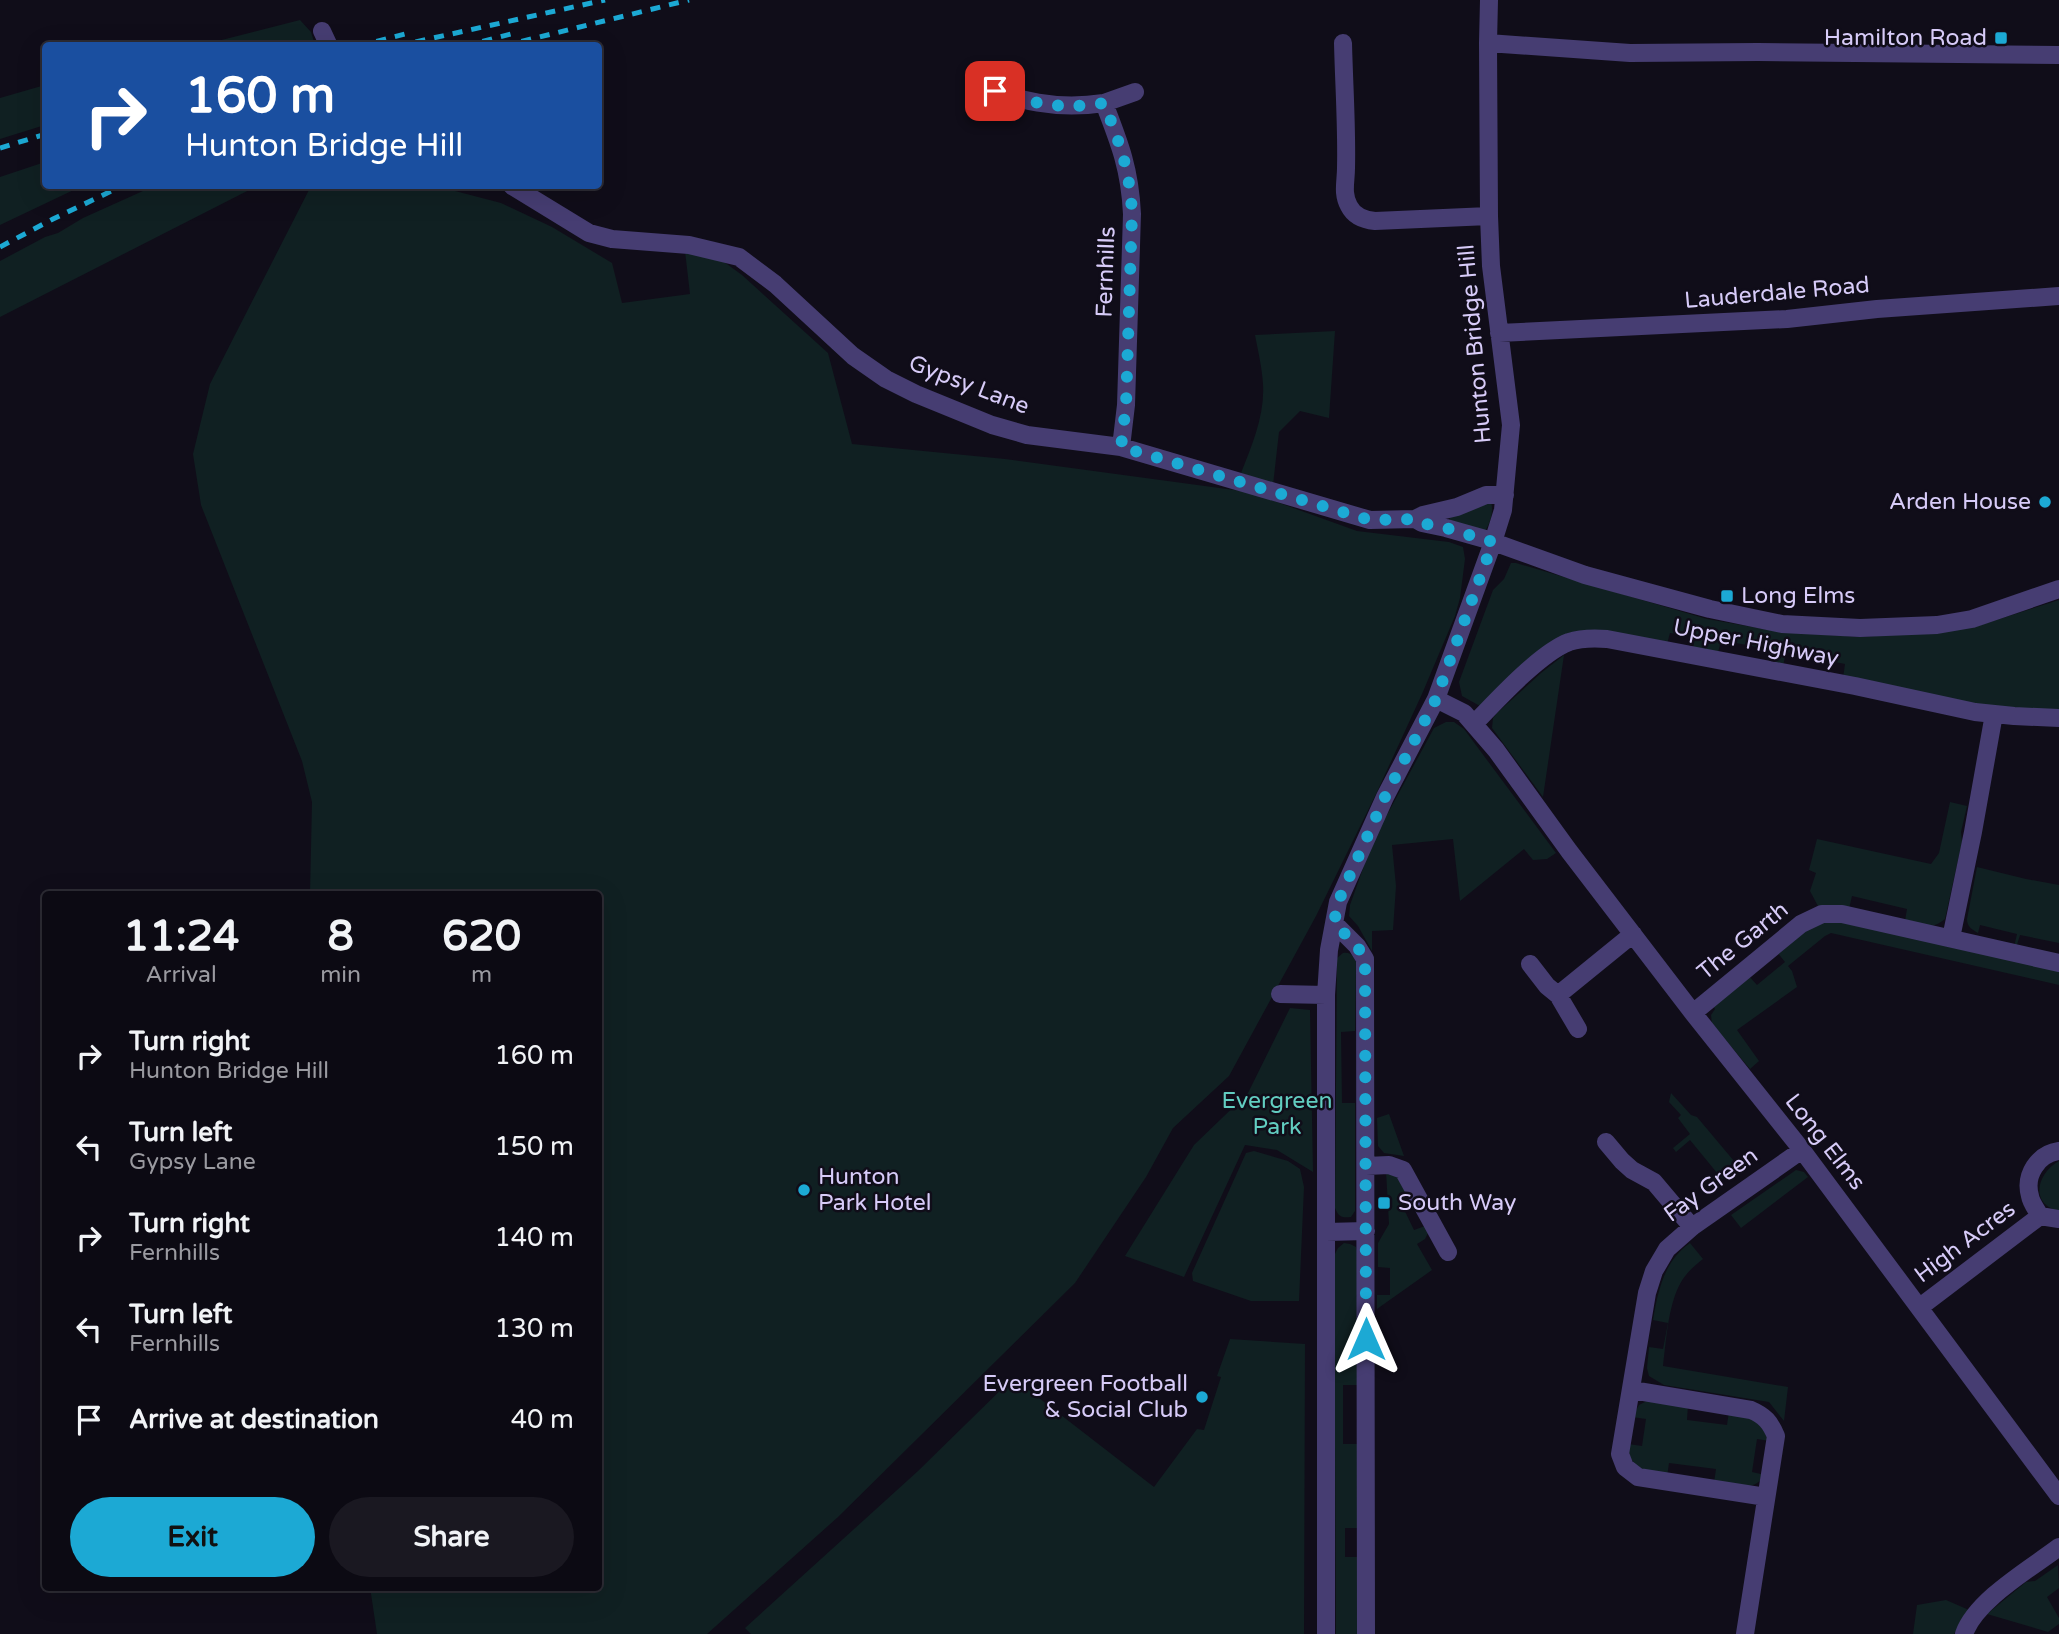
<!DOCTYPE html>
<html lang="en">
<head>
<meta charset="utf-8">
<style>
	body { margin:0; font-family:"Varela Round",sans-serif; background:#1a1821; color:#f1f3f6; height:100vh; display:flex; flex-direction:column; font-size:26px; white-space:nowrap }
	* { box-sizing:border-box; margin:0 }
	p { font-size:23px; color:#9a9aa0 }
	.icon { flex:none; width:38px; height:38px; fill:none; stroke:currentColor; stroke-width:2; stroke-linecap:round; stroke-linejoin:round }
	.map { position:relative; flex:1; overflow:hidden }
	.side { position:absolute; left:42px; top:891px; width:560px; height:700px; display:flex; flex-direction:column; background:#0c0a13; border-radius:7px; box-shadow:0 7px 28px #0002,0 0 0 2px #2c2b33 }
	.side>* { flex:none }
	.guide { position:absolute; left:42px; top:42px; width:560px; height:147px; border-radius:7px; box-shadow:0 7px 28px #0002,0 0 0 2px #2c2b33; background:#1a4fa0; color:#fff; overflow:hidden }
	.pin { position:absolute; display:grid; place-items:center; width:60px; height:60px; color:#fff; margin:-30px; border-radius:14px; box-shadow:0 4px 10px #0006 }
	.me { position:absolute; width:77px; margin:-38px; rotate:0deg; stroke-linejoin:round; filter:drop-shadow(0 0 5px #0008) }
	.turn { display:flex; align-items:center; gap:24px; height:147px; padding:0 28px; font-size:32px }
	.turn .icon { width:91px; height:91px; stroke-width:2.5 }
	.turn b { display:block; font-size:49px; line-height:60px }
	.eta { display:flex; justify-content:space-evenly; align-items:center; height:119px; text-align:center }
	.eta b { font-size:42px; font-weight:700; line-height:49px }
	.primary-button { display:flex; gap:14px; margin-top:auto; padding:14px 28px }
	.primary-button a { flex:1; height:80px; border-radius:42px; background:#1ca9d4; color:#111; font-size:28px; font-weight:700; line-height:80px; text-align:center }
	.primary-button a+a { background:#1a1821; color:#f1f3f6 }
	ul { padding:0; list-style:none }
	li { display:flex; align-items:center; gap:21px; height:91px; padding:0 28px }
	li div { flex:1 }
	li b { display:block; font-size:26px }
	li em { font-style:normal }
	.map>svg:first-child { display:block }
</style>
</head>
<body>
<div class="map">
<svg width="2059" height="1634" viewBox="0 0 2059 1634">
	<rect width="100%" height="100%" fill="#100d19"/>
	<path fill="#102022" d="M300,20L311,32L315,45H202Z
		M45,85V125L0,139V98Z
		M45,162L46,186H82L0,225V177Z
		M154,186H257L0,317V261L45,237L58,233L83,218Z
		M311,186H436L501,203L552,227L612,263L622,303L690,294L685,251L720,259L742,275L828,353L852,444L1005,459L1249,492L1357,531L1449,542L1463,547L1465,559L1460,598L1455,616L1422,694L1376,794L1316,916L1229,1076L1173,1128L1146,1177L1075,1283L838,1517L707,1634H377L370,1587H598V894H310L312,802L302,761L201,505L193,454L210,384Z
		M1335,331L1329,418L1300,411L1279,432L1273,485L1241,473C1252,445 1265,415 1263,384C1262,367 1258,351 1255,335Z
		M1491,502C1494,511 1490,525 1484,532L1451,521L1449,517Z
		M1511,563H1516L1707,619L1781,632L1860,637L1938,632L1974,627L2059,600V713L2015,711L1843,678L1845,664L1786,652L1783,666L1775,664L1777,651L1721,640L1718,653L1693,648L1695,637L1670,633L1667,644L1585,633L1480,706L1462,696L1459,682L1493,590L1504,579Z
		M1564,655L1543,797L1492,728L1493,718L1497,713L1541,673Z
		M1446,722H1454L1464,729L1556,853L1547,859L1533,860L1524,849L1460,901L1453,839L1392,845L1396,886L1393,930L1372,931V951L1358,926L1349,916L1350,905L1380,821L1388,813L1434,728Z
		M1950,802L1967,806L1961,832L1962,842L1945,919C1931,931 1921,925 1905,921L1907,909L1852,896L1849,909L1819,908L1810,891L1816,873L1809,870L1817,839L1931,864L1939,853Z
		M1977,867L2026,879L2059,885V943L2020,935L2016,948L2014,947L2017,934L1980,925L1978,933C1971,929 1967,926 1967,919Z
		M1838,921L2059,970V985L1831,933L1825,936L1788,966L1792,971L1797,987L1737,1030L1759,1061L1750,1069L1712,1024L1711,1015L1715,1009L1713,1006L1748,975L1757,985L1785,962L1777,952L1814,924Z
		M1343,953C1350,952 1353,955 1356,962L1355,1031L1341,1032L1342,1103H1355V1211L1351,1217C1341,1218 1339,1217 1335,1208L1337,958Z
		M1290,1008L1310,1010L1313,1172L1277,1150L1245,1145L1184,1277L1125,1256L1194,1145L1248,1093Z
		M1671,1093L1691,1115L1697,1117L1739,1167L1722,1179L1690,1140L1676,1152L1673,1148L1690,1134L1678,1118L1681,1115L1669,1102Z
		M1389,1114L1404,1156L1384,1153L1378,1146L1377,1118Z
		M1254,1151L1288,1161L1300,1169L1304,1187L1299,1301H1251L1193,1281L1192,1273L1246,1153Z
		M2059,1161V1211C2029,1204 2037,1173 2059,1161Z
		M1796,1170L1804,1172L1808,1177L1741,1228L1731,1215Z
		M1386,1171H1393L1409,1193L1399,1199L1414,1230L1425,1226L1429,1231L1425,1239L1417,1244L1432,1270L1377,1309V1295H1390V1268L1378,1267V1243L1389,1224Z
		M1344,1243L1350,1244L1356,1247L1358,1256V1385H1343V1444H1359L1358,1528H1345V1557H1358V1634H1336L1334,1256L1338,1248Z
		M1690,1243L1703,1259C1694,1266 1685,1274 1680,1284C1668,1306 1666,1342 1663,1366L1788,1387L1784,1421L1769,1402L1664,1385L1649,1376L1647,1368L1649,1347L1663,1349L1668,1323L1653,1320C1658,1291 1664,1261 1690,1243Z
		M1230,1339L1305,1344L1304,1634H751L745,1628L918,1471L1013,1378L1154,1487L1197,1429L1204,1430L1221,1377L1217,1376Z
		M1649,1400L1688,1405L1687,1420L1727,1425L1729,1411L1759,1417L1770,1441L1757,1439L1752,1472L1765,1475C1754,1493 1733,1485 1714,1483L1716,1469L1669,1463L1667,1477C1647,1472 1628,1469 1628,1444L1642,1446L1646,1419L1632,1417L1639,1405Z
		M2058,1565L2059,1588L2047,1597L2059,1618V1624L2048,1632L1987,1614L2026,1582L2035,1581Z
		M1946,1600L1969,1610L1954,1634H1913L1917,1605Z"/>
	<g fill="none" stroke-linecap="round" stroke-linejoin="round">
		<path stroke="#463d72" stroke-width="18" d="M322,31L329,46
			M1343,43C1344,85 1347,127 1346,168C1346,182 1342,193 1349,206C1354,216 1364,220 1375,221L1489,216
			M1488,43L1630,53L1758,52L2059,55
			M975,82C1018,102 1057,110 1104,103C1120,144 1130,170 1132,214L1126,405L1121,447
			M1104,103L1135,92
			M512,186L589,233L612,239L689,245L739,257L775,284L853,356L886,379L916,394L992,425L1027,435L1121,447L1370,520L1415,519L1423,515L1457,507L1486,495H1505
			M1499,333L1787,319L1877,309L2059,296
			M1415,519L1422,523L1446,528L1485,539L1585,575L1710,609L1782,624L1860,628L1937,625L1972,619L2059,589
			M1436,699L1464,713L1496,750L1569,851L1693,1013L1802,1150L2059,1496
			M1474,724C1496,701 1540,653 1569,642C1581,638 1594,638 1607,639L1855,686L1975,712L2014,716L2059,718
			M1334,923L1357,946L1365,959L1366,1634
			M1951,938L1973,832L1994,714
			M1530,964L1547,986L1558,995L1633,934
			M1280,994L1326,995
			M1558,995L1578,1029
			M1693,1013L1801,924L1822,914H1842L2059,963
			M1606,1142L1622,1161L1632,1170L1654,1182L1692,1227
			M1366,1166L1389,1165L1403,1170L1448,1252
			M2040,1216C2037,1210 2031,1203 2030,1196C2024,1175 2038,1154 2059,1151
			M1326,1232L1366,1231
			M1920,1307L2040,1216L2059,1219
			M1632,1390L1751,1410C1765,1416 1770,1422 1776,1436L1745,1634
			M1766,1497L1638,1477L1625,1467L1620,1454L1647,1293L1654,1271L1667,1249L1692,1227L1802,1150
			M1326,1634V995L1329,950L1338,902L1385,797L1436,699L1493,542L1503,510L1511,425L1491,266L1489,216L1488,43L1489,0
			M1964,1634C1976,1600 2030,1569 2059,1547"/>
		<path stroke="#1ca9d4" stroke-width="5" stroke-dasharray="10 9" stroke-linecap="butt" d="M358,46L409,33
			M397,46L605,0
			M464,46L515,33
			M503,46L689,0
			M0,148L46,134
			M0,247L53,219L122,186"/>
	</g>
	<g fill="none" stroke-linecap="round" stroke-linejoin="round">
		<path stroke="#1ca9d4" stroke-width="12" stroke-dasharray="0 21.6" d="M995,91C1037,104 1059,110 1104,103C1120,144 1130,170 1132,214L1126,405L1121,447L1370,520L1415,519L1422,523L1446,528L1493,542L1436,699L1385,797L1338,902L1334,923L1357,946L1365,959L1366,1339"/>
	</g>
	<g fill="#1ca9d4" stroke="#100d19" stroke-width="2.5">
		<rect x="1994" y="31" width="14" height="14" rx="3.5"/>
		<circle cx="2045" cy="502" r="7"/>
		<rect x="1720" y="589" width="14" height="14" rx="3.5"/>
		<circle cx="804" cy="1190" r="7"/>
		<rect x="1377" y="1196" width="14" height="14" rx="3.5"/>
		<circle cx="1202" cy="1397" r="7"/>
	</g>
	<g text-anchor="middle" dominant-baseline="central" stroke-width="5" stroke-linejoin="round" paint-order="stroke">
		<g font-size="23" fill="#d7cbf8" stroke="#100d19" text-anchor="end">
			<text x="1987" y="38">Hamilton Road</text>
			<text x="2031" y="502">Arden House</text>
			<text x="1741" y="596" text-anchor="start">Long Elms</text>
			<text x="818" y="1177" text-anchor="start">Hunton<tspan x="818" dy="26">Park Hotel</tspan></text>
			<text x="1398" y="1203" text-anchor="start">South Way</text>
			<text x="1188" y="1384">Evergreen Football<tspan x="1188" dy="26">&amp; Social Club</tspan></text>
		</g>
		<g font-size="23" fill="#d7cbf8" stroke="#100d19">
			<text transform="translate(1106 272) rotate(-88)">Fernhills</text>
			<text transform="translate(1777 293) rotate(-5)">Lauderdale Road</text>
			<text transform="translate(1475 344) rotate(-95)">Hunton Bridge Hill</text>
			<text transform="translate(969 385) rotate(21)">Gypsy Lane</text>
			<text transform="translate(1756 643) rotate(11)">Upper Highway</text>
			<text transform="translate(1743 941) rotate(-39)">The Garth</text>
			<text transform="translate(1825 1142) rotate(52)">Long Elms</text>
			<text transform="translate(1711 1185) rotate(-36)">Fay Green</text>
			<text transform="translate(1965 1242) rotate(-37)">High Acres</text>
		</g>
		<g font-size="23" fill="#62cdc1" stroke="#100d19">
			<text x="1277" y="1101">Evergreen<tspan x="1277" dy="26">Park</tspan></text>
		</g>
	</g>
</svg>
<div class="pin" style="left:995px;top:91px;background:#d93025"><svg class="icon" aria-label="arrive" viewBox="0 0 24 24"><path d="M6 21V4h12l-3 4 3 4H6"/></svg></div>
<svg class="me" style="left:1366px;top:1339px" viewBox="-20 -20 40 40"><path d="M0-17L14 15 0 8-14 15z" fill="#1ca9d4" stroke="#fff" stroke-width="4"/></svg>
<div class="guide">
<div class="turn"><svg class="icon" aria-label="right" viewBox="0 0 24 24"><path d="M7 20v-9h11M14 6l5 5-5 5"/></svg><div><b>160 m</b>Hunton Bridge Hill</div></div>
</div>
<section class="side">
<div class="eta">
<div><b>11:24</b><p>Arrival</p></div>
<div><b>8</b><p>min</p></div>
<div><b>620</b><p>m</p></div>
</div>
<ul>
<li><svg class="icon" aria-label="right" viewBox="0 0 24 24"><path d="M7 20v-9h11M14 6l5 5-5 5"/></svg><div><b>Turn right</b><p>Hunton Bridge Hill</p></div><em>160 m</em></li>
<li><svg class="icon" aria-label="left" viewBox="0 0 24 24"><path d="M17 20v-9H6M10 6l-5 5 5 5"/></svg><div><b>Turn left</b><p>Gypsy Lane</p></div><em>150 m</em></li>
<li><svg class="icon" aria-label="right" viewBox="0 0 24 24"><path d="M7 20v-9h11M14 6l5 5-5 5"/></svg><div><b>Turn right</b><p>Fernhills</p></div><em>140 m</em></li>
<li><svg class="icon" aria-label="left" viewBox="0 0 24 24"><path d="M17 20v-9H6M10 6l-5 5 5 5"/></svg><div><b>Turn left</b><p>Fernhills</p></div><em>130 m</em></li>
<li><svg class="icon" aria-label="arrive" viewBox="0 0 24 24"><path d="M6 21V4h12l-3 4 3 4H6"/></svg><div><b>Arrive at destination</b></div><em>40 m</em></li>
</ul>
<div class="primary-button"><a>Exit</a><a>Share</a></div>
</section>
</div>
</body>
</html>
